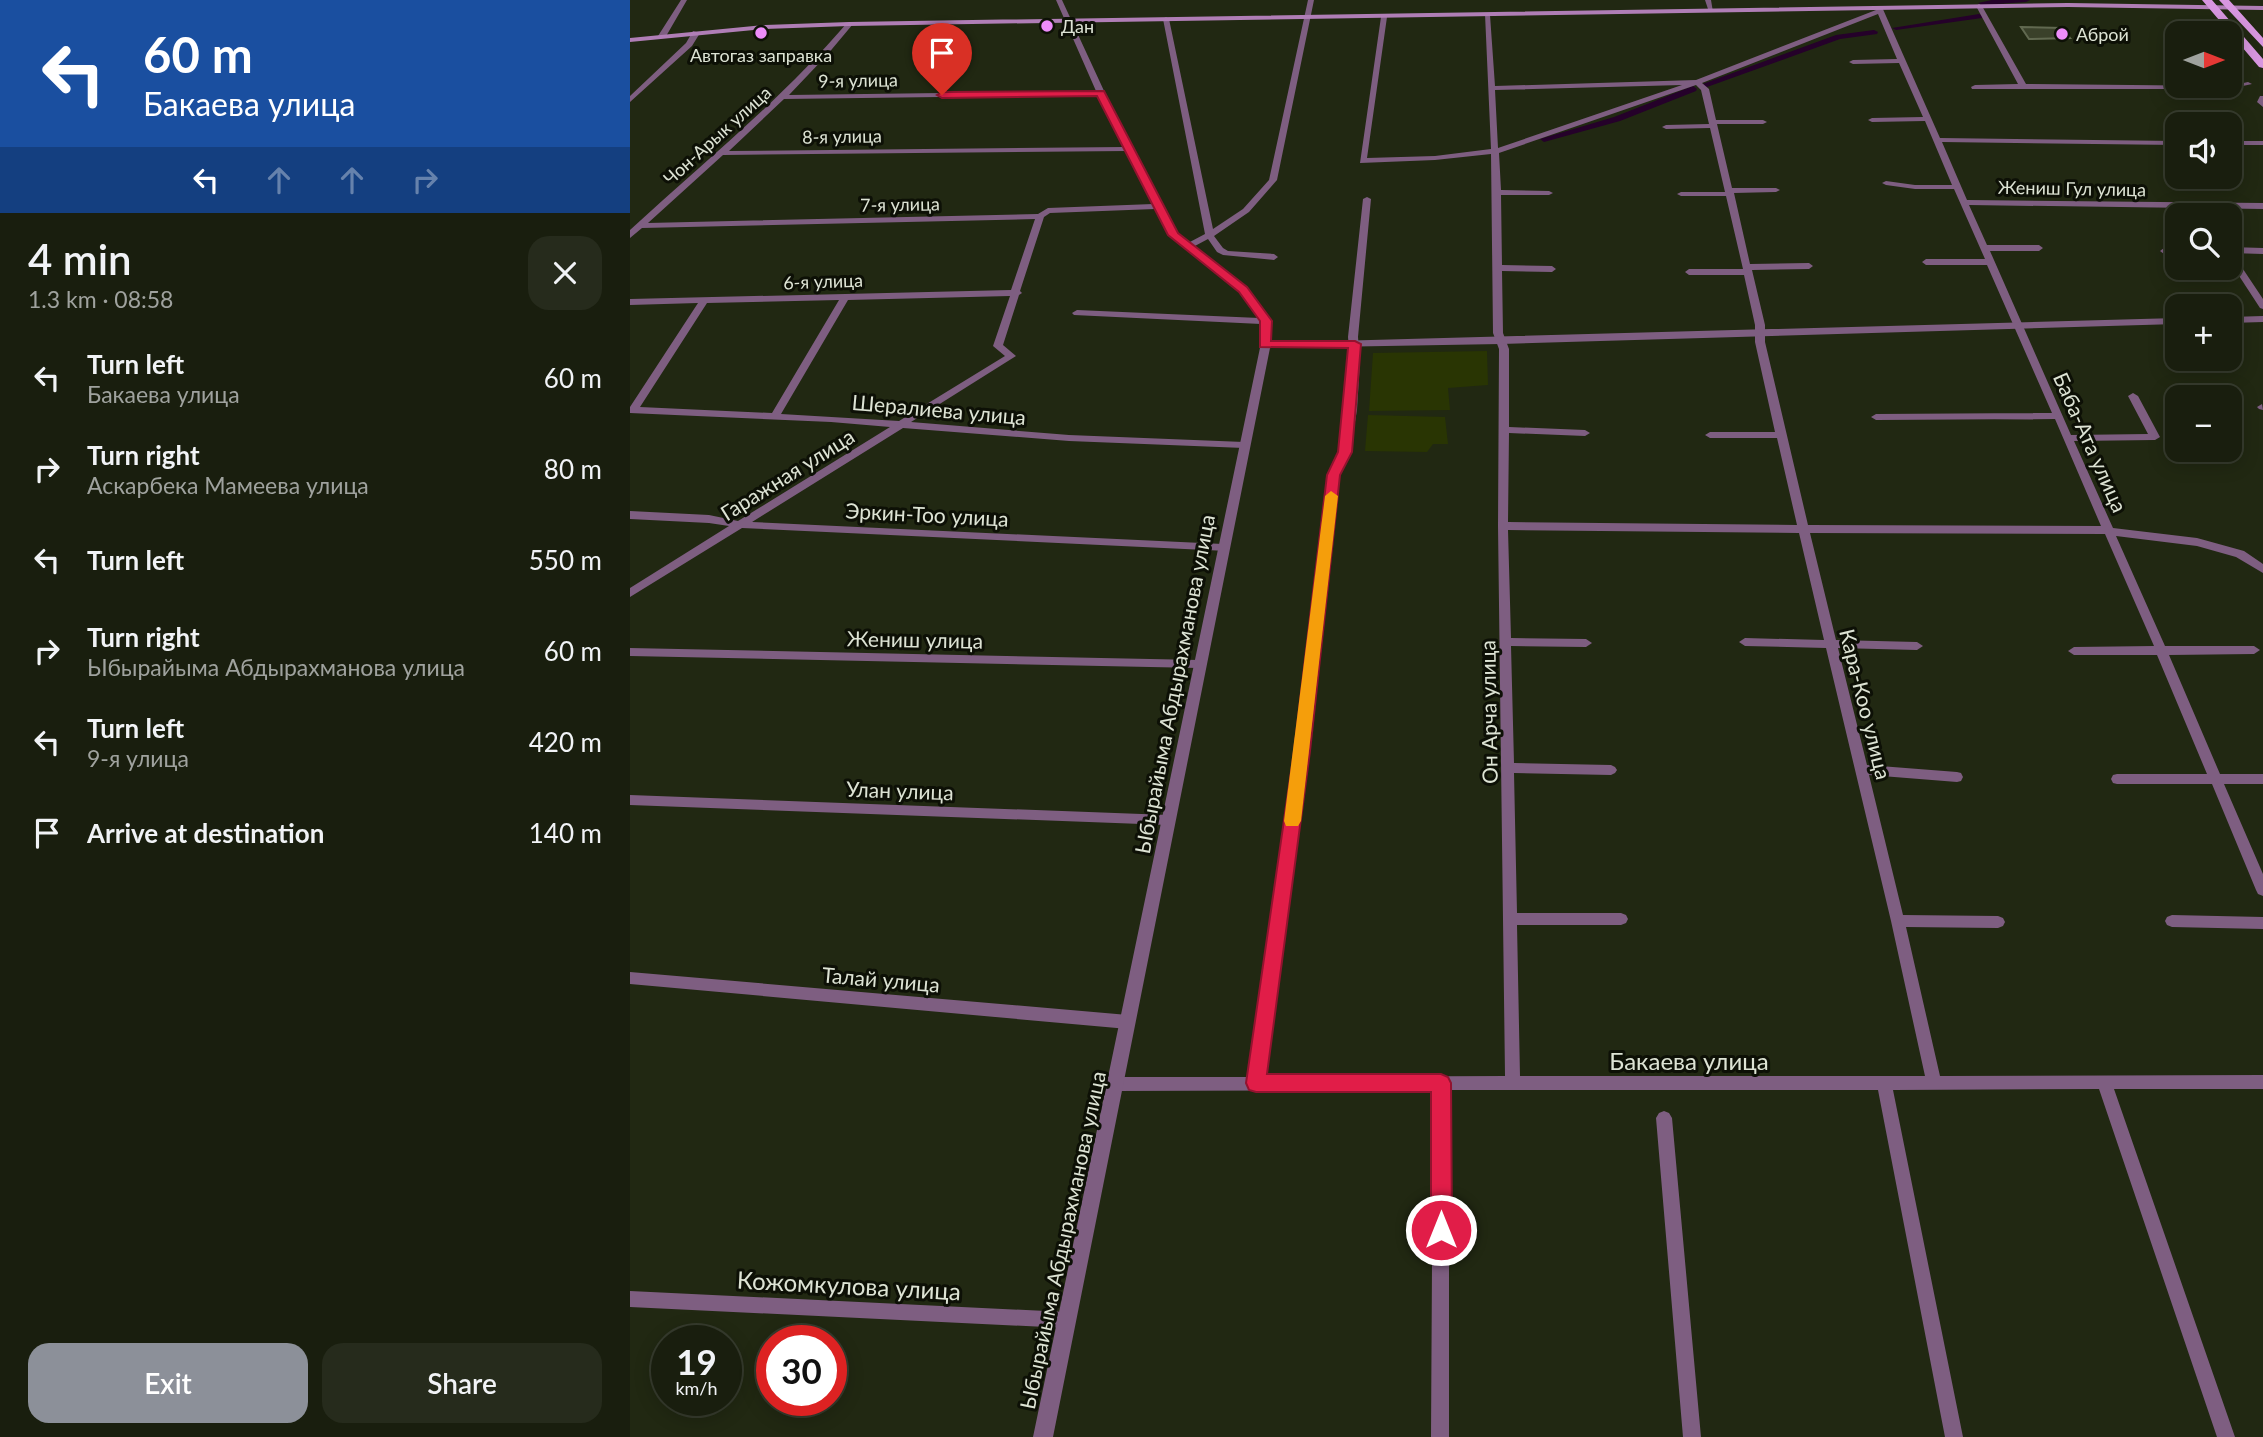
<!DOCTYPE html>
<html lang="en">
<head>
<meta charset="utf-8">
<style>
	body { margin:0; font-family:Lato,sans-serif; background:#262b1c; color:#f1f3f6; height:100vh; display:flex; flex-direction:column; font-size:26px; white-space:nowrap }
	* { box-sizing:border-box; margin:0 }
	p { font-size:23px; color:#9fa29e }
	.icon { flex:none; width:38px; height:38px; fill:none; stroke:currentColor; stroke-width:2; stroke-linecap:round; stroke-linejoin:round }
	.map { position:relative; flex:1; overflow:hidden }
	.drawer { display:flex; flex-direction:column; background:#191e0e; width:630px }
	.drawer>* { flex:none }
	.top-card { background:#1a4fa0; color:#fff; overflow:hidden }
	.needle { width:46px; rotate:90deg }
	.fabs { position:absolute; left:1535px; top:21px; display:grid; gap:14px }
	.fabs a { display:grid; place-items:center; width:77px; height:77px; border-radius:14px; background:#191e0e; box-shadow:0 4px 18px #0003,0 0 0 2px #373c2e; font-size:35px }
	.speed { position:absolute; left:21px; top:1325px; display:flex; gap:14px; font-size:35px; font-weight:700; text-align:center }
	.speed>* { display:grid; place-content:center; width:91px; height:91px; border-radius:50%; background:#191e0e; box-shadow:0 4px 18px #0003,0 0 0 2px #373c2e; line-height:1 }
	.speed small { font-size:18px; font-weight:400 }
	.speed .limit { border:10px solid #d22; background:#fff; color:#111 }
	.pin { position:absolute; display:grid; place-items:center; width:60px; height:60px; color:#fff; margin:-72px -30px; border-radius:50% 50% 50% 0; rotate:-45deg; box-shadow:0 0 7px #0007 }
	.pin .icon { rotate:45deg }
	.me { position:absolute; width:77px; margin:-38px; rotate:0deg; stroke-linejoin:round; filter:drop-shadow(0 0 5px #0008) }
	.turn { display:flex; align-items:center; gap:24px; height:147px; padding:0 28px; font-size:32px }
	.turn .icon { width:91px; height:91px; stroke-width:2.5 }
	.turn b { display:block; font-size:49px; line-height:60px }
	.lanes { display:flex; align-items:center; height:66px; padding:0 28px; background:#0003; justify-content:center; gap:35px; direction:ltr }
	.lanes .off { opacity:.35 }
	.round { display:grid; place-items:center; flex:none; width:74px; height:74px; border-radius:21px; background:#262b1c }
	.head { display:flex; align-items:center; justify-content:space-between; height:119px; padding:0 28px }
	h1 { font-size:42px; font-weight:600; line-height:52px }
	.cta { display:flex; gap:14px; margin-top:auto; padding:14px 28px }
	.cta a { flex:1; height:80px; border-radius:21px; background:#8c9099; color:#fff; font-size:28px; font-weight:600; line-height:80px; text-align:center }
	.cta a+a { background:#262b1c; color:#f1f3f6 }
	ul { padding:0; list-style:none }
	li { display:flex; align-items:center; gap:21px; height:91px; padding:0 28px }
	li div { flex:1 }
	li b { display:block; font-size:26px }
	li em { font-style:normal }
	main { display:flex; flex:1; min-height:0 }
	.map>svg:first-child { display:block }
</style>
</head>
<body>
<main>
<section class="drawer">
<div class="top-card">
<div class="turn"><svg class="icon" aria-label="left" viewBox="0 0 24 24"><path d="M17 20v-9H6M10 6l-5 5 5 5"/></svg><div><b>60 m</b>Бакаева улица</div></div>
<div class="lanes"><svg class="icon" aria-label="left" viewBox="0 0 24 24"><path d="M17 20v-9H6M10 6l-5 5 5 5"/></svg><svg class="icon off" aria-label="ahead" viewBox="0 0 24 24"><path d="M12 20V5M6 11l6-6 6 6"/></svg><svg class="icon off" aria-label="ahead" viewBox="0 0 24 24"><path d="M12 20V5M6 11l6-6 6 6"/></svg><svg class="icon off" aria-label="right" viewBox="0 0 24 24"><path d="M7 20v-9h11M14 6l5 5-5 5"/></svg></div>
</div>
<div class="head"><div><h1>4 min</h1><p>1.3 km · 08:58</p></div><a class="round"><svg class="icon" aria-label="close" viewBox="0 0 24 24"><path d="M6 6l12 12M18 6L6 18"/></svg></a></div>
<ul>
<li><svg class="icon" aria-label="left" viewBox="0 0 24 24"><path d="M17 20v-9H6M10 6l-5 5 5 5"/></svg><div><b>Turn left</b><p>Бакаева улица</p></div><em>60 m</em></li>
<li><svg class="icon" aria-label="right" viewBox="0 0 24 24"><path d="M7 20v-9h11M14 6l5 5-5 5"/></svg><div><b>Turn right</b><p>Аскарбека Мамеева улица</p></div><em>80 m</em></li>
<li><svg class="icon" aria-label="left" viewBox="0 0 24 24"><path d="M17 20v-9H6M10 6l-5 5 5 5"/></svg><div><b>Turn left</b></div><em>550 m</em></li>
<li><svg class="icon" aria-label="right" viewBox="0 0 24 24"><path d="M7 20v-9h11M14 6l5 5-5 5"/></svg><div><b>Turn right</b><p>Ыбырайыма Абдырахманова улица</p></div><em>60 m</em></li>
<li><svg class="icon" aria-label="left" viewBox="0 0 24 24"><path d="M17 20v-9H6M10 6l-5 5 5 5"/></svg><div><b>Turn left</b><p>9-я улица</p></div><em>420 m</em></li>
<li><svg class="icon" aria-label="arrive" viewBox="0 0 24 24"><path d="M6 21V4h12l-3 4 3 4H6"/></svg><div><b>Arrive at destination</b></div><em>140 m</em></li>
</ul>
<div class="cta"><a>Exit</a><a>Share</a></div>
</section>
<div class="map">
<svg width="1633" height="1437" viewBox="0 0 1633 1437">
	<rect width="100%" height="100%" fill="#212812"/>
	<path fill="#293503" d="M857,351L858,385L818,388L820,410L739,411L743,353Z
		M738,415L815,417L818,444H803L797,452L735,451Z"/>
	<g fill="none" stroke-linecap="round" stroke-linejoin="round">
		<path fill="#25012a" fill-rule="evenodd" d="M1362,0H1400L1396,2L1352,5L1348,3Z
			M1349,14L1353,16L1352,18L1266,30L1262,28Z
			M1244,30L1248,32L1247,34L1210,39L1077,87L1070,85L1206,35Z
			M1063,86L1067,89L1066,91L990,121L914,142L910,139L984,117Z"/>
	</g>
	<path fill="#3a412a" stroke="#616950" stroke-width="2" d="M1391,27L1432,28L1440,38L1399,39Z"/>
	<g fill="none" stroke-linecap="round" stroke-linejoin="round">
		<path fill="#7e5e81" fill-rule="evenodd" d="M51,0H57L35,38H29L28,36Z
			M426,0H432L475,93L547,234L558,243L575,234L533,19L536,17L539,19L583,229L613,209L639,180L678,0H684L647,180L619,212L584,236L593,248L598,251L644,254L648,257L644,260L593,255L587,252L578,239L563,247L616,288L641,321L640,345L635,348L630,345L631,324L444,315L442,313L447,310L629,318L610,292L540,237L525,209L420,213L414,217L390,291L392,293L389,295L373,345L386,356L281,422L439,435L614,442L619,445L614,448L439,441L273,428L122,522L593,544L598,548L597,551L112,528L0,597V588L99,526L79,523L0,519V511L79,515L108,521L260,427L201,422L0,413V407L68,303L0,305V299L381,290L405,219L12,228L0,238V230C74,162 151,100 217,23L223,24L197,55L159,95L466,91ZM468,95L494,147L99,151L154,99ZM497,151L523,204L418,208L408,214L18,223L93,155ZM380,296L363,346L375,356L269,421L151,414L218,300ZM209,300L142,413L10,407L77,303Z
			M1075,0H1081L1083,12H1079Z
			M1349,4L1352,6L1396,84L1600,86L1618,82L1622,84L1599,89H1342L1341,87L1345,85L1388,84L1346,6Z
			M1247,6L1252,7L1310,138L1547,141V145L1312,142L1337,200L1633,203V209L1339,205L1357,245H1409L1413,248L1409,251H1360L1441,435L1518,434L1498,396L1503,393L1508,396L1530,437L1525,440L1444,441L1483,528L1567,538L1614,551L1633,564V573L1606,557L1567,546L1486,536L1535,646H1624L1630,650L1624,654L1539,655L1590,774H1633V784H1594L1633,874V896L1628,894L1626,890L1582,784H1487L1483,783L1481,779L1483,775L1487,774H1577L1527,655H1444L1438,651L1444,647L1524,646L1475,534L1180,533L1206,640L1287,642L1293,646L1287,650L1208,648L1237,765L1327,772L1331,773L1333,777L1331,781L1327,782L1239,775L1273,915L1368,916L1373,918L1375,922L1373,926L1368,928L1276,927L1310,1076L1633,1075V1089H1484L1605,1437H1587L1469,1089L1263,1090L1333,1437H1315L1248,1090H819V1437H801L803,1090L485,1091L480,1089L477,1084L480,1079L485,1077H619L666,751L698,476L710,451L717,410L720,361L718,337L733,199L737,197L741,199L728,337L730,361L727,410L720,451L708,476L678,751L634,1077L875,1076L868,526L869,349L863,333L861,154L805,160L730,163L751,17L754,15L757,17L737,158L805,156L861,149L855,14L860,15L865,86L1066,80L1246,10ZM1248,14L1267,59L1223,60L1219,62L1223,64L1269,63L1293,117L1242,118L1238,120L1242,122L1295,121L1322,185H1285L1256,181L1252,183L1256,185L1285,189H1324L1355,259H1296L1292,262L1296,265H1357L1422,413L1246,414L1241,417L1246,420L1425,419L1471,526L1178,525L1135,342V325L1122,270L1179,269L1183,266L1179,263L1120,264L1104,193L1146,192L1150,190L1146,188H1102L1087,124H1133L1137,122L1133,120H1086L1079,89L1072,83ZM1052,85L868,148L865,90ZM1066,85L1071,90L1079,124L1036,125L1032,127L1036,129L1080,128L1095,192H1051L1047,194L1051,196H1096L1113,269H1059L1055,272L1059,275H1114L1125,325V342L1145,432H1080L1075,435L1080,438H1147L1167,525L878,522L879,433L955,436L960,433L955,430L879,427V349L873,333L872,271L922,272L926,269L922,266L872,265L871,195H919L923,193L919,191L871,190L869,153ZM878,530L1169,533L1194,640L1115,638L1109,642L1115,646L1196,648L1261,921L1295,1076H890L887,925H991L996,923L998,919L996,915L991,913H887L884,773L981,775L985,773L987,770L985,767L981,765L884,763L881,646L956,647L962,643L956,639L881,638Z
			M63,31L70,33L62,46L0,102V96L56,43Z
			M1630,96H1633V107L1627,102Z
			M1600,141H1633V145H1600Z
			M1547,247V253L1534,254L1530,251L1534,248Z
			M1600,247L1633,248V254L1600,253Z
			M1600,253L1603,254L1633,299V309L1630,308L1600,262Z
			M1632,404L1633,410L1629,409L1627,407Z
			M0,648L569,660L575,664L569,668L0,656Z
			M0,795L538,815L543,816L545,820L543,824L538,825L0,805Z
			M1542,915L1633,917V929L1542,927L1537,925L1535,921L1537,917Z
			M0,972L498,1015L503,1017L505,1022L503,1027L498,1029L0,984Z
			M1034,1111L1039,1113L1042,1118L1071,1437H1053L1026,1118L1029,1113Z
			M0,1291L436,1312L442,1314L444,1320L442,1326L436,1328L0,1307Z"/>
		<path fill="#7e5e81" fill-rule="evenodd" d="M1633,316V322L1600,323V317Z
			M1547,318V324L871,344L640,348L423,1437H403L631,343Z"/>
		<path fill="#b07eb6" fill-rule="evenodd" d="M1438,3L1633,6V10L1438,7L219,26L135,29L0,42V38L135,25L219,22Z"/>
		<path fill="#d796df" fill-rule="evenodd" d="M1572,0H1582L1633,59V68L1629,67Z
			M1589,0H1599L1633,38V47Z"/>
	</g>
	<path fill="#e11d48" stroke="#92132f" stroke-width="2" d="M474,91L548,233L617,287L642,321L641,341H725L731,344L722,452L710,475L680,751L637,1074H811L818,1077L821,1083L822,1230L819,1237L811,1240L804,1237L801,1230V1092H626L619,1090L616,1083L664,751L697,475L708,452L718,348L630,347V321L609,292L538,235L467,96L312,98L307,95L312,92Z"/>
	<path fill="#f59e0b" d="M701,491L708,496L671,821L668,826H656L654,821L695,496Z"/>
	<g fill="#ed8cf9" stroke="#0d1006" stroke-width="2.5">
		<circle cx="417" cy="26" r="7"/>
		<circle cx="131" cy="33" r="7"/>
		<circle cx="1432" cy="34" r="7"/>
	</g>
	<g text-anchor="middle" dominant-baseline="central" stroke-width="6" stroke-linejoin="round" paint-order="stroke">
		<g font-size="18" fill="#dde3d4" stroke="#0d1006" text-anchor="start">
			<text x="431" y="26">Дан</text>
			<text x="1446" y="34">Аброй</text>
			<text x="131" y="55" text-anchor="middle">Автогаз заправка</text>
		</g>
		<g font-size="18" fill="#dde3d4" stroke="#0d1006">
			<text transform="translate(228 80) rotate(-1)">9-я улица</text>
			<text transform="translate(87 135) rotate(-42)">Чон-Арык улица</text>
			<text transform="translate(212 136) rotate(-1)">8-я улица</text>
			<text transform="translate(1442 188) rotate(1)">Жениш Гул улица</text>
			<text transform="translate(270 204) rotate(-1)">7-я улица</text>
			<text transform="translate(193 281) rotate(-2)">6-я улица</text>
		</g>
		<g font-size="21" fill="#dde3d4" stroke="#0d1006">
			<text transform="translate(309 409) rotate(5)">Шералиева улица</text>
			<text transform="translate(1461 442) rotate(66)">Баба-Ата улица</text>
			<text transform="translate(157 474) rotate(-32)">Гаражная улица</text>
			<text transform="translate(297 514) rotate(3)">Эркин-Тоо улица</text>
			<text transform="translate(285 639) rotate(1)">Жениш улица</text>
			<text transform="translate(544 684) rotate(-79)">Ыбырайыма Абдырахманова улица</text>
			<text transform="translate(1236 704) rotate(76)">Кара-Коо улица</text>
			<text transform="translate(858 712) rotate(-91)">Он Арча улица</text>
			<text transform="translate(270 790) rotate(2)">Улан улица</text>
			<text transform="translate(251 979) rotate(5)">Талай улица</text>
			<text transform="translate(432 1240) rotate(-78)">Ыбырайыма Абдырахманова улица</text>
		</g>
		<g font-size="24" fill="#dde3d4" stroke="#0d1006">
			<text x="1059" y="1060">Бакаева улица</text>
			<text transform="translate(219 1285) rotate(3)">Кожомкулова улица</text>
		</g>
	</g>
</svg>
<div class="fabs">
<a><svg class="needle" viewBox="-14 -14 28 28"><path d="M0-13l5 13h-10z" fill="#e53935"/><path d="M0 13l5-13h-10z" fill="#9fa29e"/></svg></a>
<a><svg class="icon" aria-label="sound" viewBox="0 0 24 24"><path d="M4 9h4l5-4v14l-5-4H4zM17 9q2 3 0 6"/></svg></a>
<a><svg class="icon" aria-label="search" viewBox="0 0 24 24"><circle cx="10" cy="10" r="6"/><path d="M15 15l6 6"/></svg></a>
<a>+</a>
<a>−</a>
</div>
<div class="speed"><div>19<small>km/h</small></div><div class="limit">30</div></div>
<div class="pin" style="left:312px;top:95px;background:#d93025"><svg class="icon" aria-label="arrive" viewBox="0 0 24 24"><path d="M6 21V4h12l-3 4 3 4H6"/></svg></div>
<svg class="me" style="left:811px;top:1230px" viewBox="-20 -20 40 40"><circle r="17" fill="#e11d48" stroke="#fff" stroke-width="3"/><path d="M0-11L8 9 0 5-8 9z" fill="#fff"/></svg>
</div>
</main>
</body>
</html>
